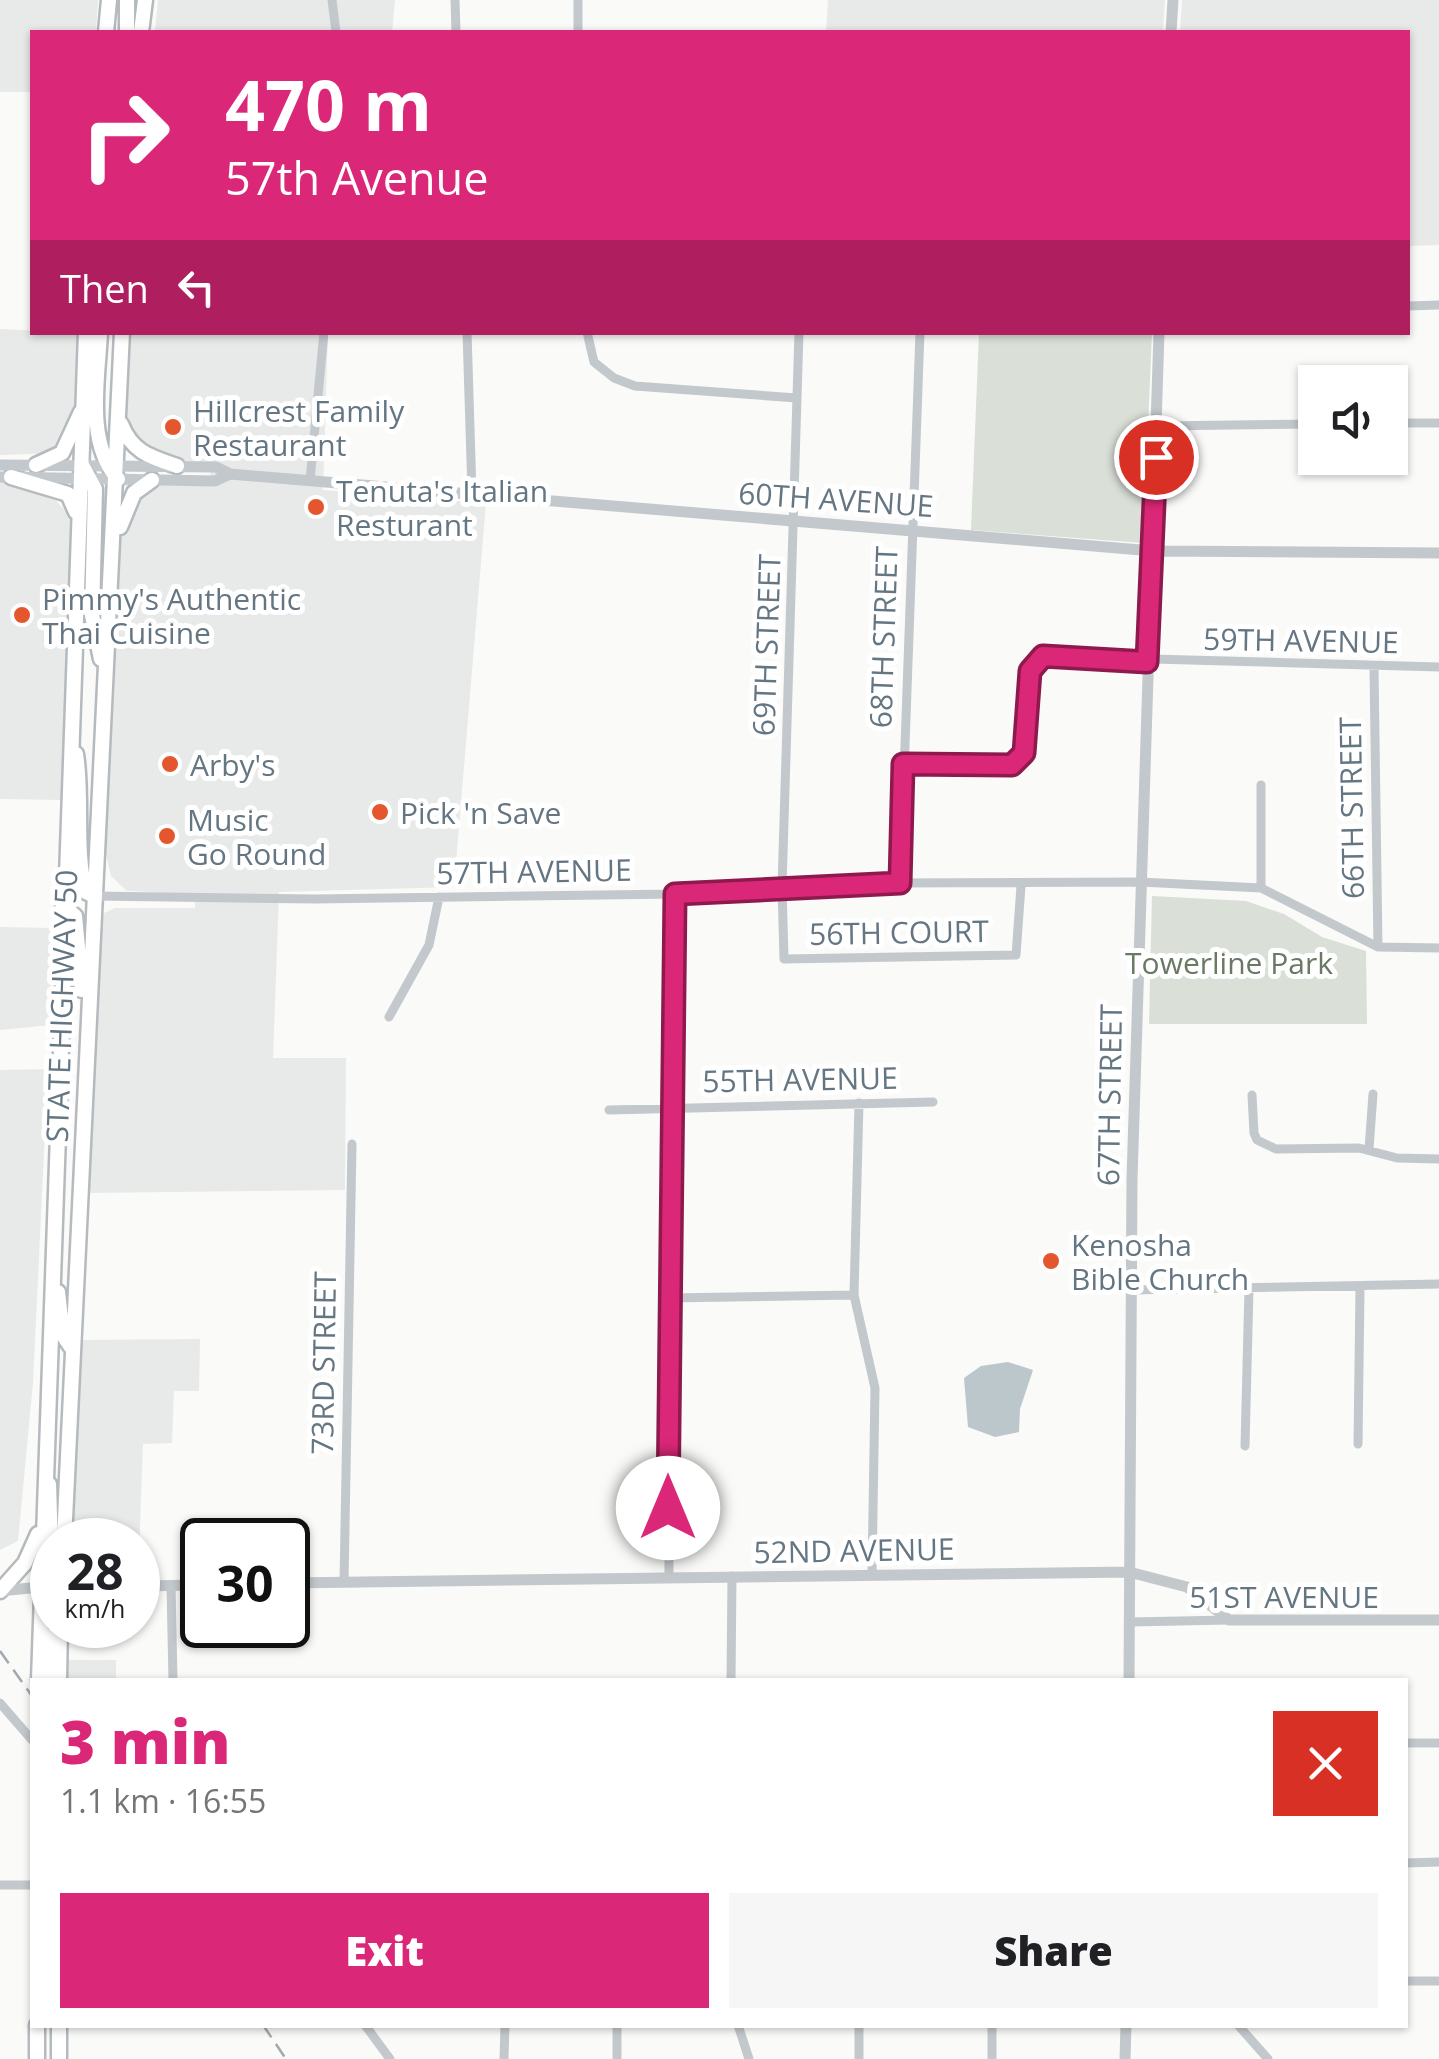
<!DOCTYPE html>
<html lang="en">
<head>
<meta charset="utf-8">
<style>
	body { margin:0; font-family:"Open Sans",sans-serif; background:#f6f6f6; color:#202124; height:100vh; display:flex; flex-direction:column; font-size:38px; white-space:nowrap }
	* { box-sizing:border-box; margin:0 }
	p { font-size:32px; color:#757577 }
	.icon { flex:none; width:55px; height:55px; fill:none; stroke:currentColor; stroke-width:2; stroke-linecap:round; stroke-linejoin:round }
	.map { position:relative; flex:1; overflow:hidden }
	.side { position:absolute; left:30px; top:1678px; width:1378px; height:350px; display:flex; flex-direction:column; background:#fff; border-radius:0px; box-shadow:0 2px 8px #0004 }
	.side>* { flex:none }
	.hud { position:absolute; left:30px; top:30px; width:1380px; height:305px; border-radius:0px; box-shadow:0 2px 8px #0004; background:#db2777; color:#fff; overflow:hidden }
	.controls { position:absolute; left:1298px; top:365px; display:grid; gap:20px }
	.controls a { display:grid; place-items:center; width:110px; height:110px; border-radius:0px; background:#fff; box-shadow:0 2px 8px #0004; font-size:50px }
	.speed { position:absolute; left:30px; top:1518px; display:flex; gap:20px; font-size:50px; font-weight:700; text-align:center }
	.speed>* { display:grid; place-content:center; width:130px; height:130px; border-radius:50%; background:#fff; box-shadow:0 2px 8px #0004; line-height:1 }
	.speed small { font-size:25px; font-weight:400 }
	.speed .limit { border:5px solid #111; border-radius:15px; background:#fff; color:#111 }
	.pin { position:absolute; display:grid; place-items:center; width:85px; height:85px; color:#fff; margin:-42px; border:5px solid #fff; border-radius:50%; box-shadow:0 2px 10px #0007 }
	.me { position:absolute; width:110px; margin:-55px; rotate:0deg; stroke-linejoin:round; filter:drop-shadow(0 0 8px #0008) }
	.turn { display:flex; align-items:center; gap:35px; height:210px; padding:0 30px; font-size:45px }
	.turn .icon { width:130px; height:130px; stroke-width:2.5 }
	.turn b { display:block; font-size:70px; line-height:85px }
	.then { display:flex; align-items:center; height:95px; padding:0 30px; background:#0003; gap:20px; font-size:38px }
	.round { display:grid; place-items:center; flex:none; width:105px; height:105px; border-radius:0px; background:#f6f6f6 }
	.headline { display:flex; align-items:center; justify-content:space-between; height:170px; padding:0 30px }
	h1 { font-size:60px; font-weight:800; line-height:75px; color:#db2777 }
	.action { display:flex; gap:20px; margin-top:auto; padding:20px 30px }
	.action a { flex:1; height:115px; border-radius:0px; background:#db2777; color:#fff; font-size:40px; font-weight:800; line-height:115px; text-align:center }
	.action a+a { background:#f6f6f6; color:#202124 }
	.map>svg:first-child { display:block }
</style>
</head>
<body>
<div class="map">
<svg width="1439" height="2059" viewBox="0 0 1439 2059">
	<rect width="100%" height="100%" fill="#fafaf8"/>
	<path fill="#e8e9e9" d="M0,0H98L96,32H32V92H0Z
		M158,0H395L392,32H155Z
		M828,0H1165L1163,32H826Z
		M1182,0H1439V245L1408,246V32H1180Z
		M0,329L86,333L82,404L55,453L0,455Z
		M126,333H328L323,490L486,503L454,887L279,892L273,1058H346L345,1190L88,1193L98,923L104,913L115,908H195V894L127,891L111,876L104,846L122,497L128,482L210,479L211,466L176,463L132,450L123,443Z
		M0,473H30L74,520L63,800L0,799Z
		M0,927L52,928L51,1025L0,1030Z
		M48,1069L33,1383L18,1541L0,1550V1070Z
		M200,1339L199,1391H174L172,1443L143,1444L138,1580V1540H71L81,1340Z
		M67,1660H116V1680H67Z"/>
	<path fill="#dadfd7" d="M979,333H1152L1143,543L971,530Z
		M1152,896L1246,901L1284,914L1322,937L1366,951L1367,1024H1149Z"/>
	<path fill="#bbc7cb" d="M1008,1362L1033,1370L1020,1409L1019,1432L995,1437L968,1427L964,1378L981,1366Z"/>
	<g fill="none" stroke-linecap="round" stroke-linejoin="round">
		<defs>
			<path id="primary" d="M127,0V32
				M106,32L109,0
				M141,32L145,0
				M100,332C98,379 85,442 118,479
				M121,424C132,452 150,457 177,466
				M36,465L62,453L81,412
				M82,465L95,489L92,615L101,659
				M11,477L68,494L76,512
				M120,527L134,493L152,480
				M76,754C83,798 74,853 86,892L94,896
				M63,906L75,916L82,990
				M58,1292L63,1335L71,1347
				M49,1484L52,1580
				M64,1540L122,332
				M0,1591L25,1563L38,1534
				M49,1636L51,1680
				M39,1680L86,332
				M59,1680L60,1625
				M37,2025V2059
				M59,2025V2059"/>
		</defs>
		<use href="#primary" stroke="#b5babe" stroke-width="19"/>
		<path stroke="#c3c8cc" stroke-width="9" d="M332,0L336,32
			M455,0L456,32
			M578,0V32
			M1408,306L1439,305
			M467,332L472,493
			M587,332L594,362L614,378L635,386L797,398
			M799,332L782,887L784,959L1016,955L1021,886
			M1390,423H1439
			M1157,426L1315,424
			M310,480L324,332
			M1374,669L1378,947
			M903,764L1012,765L1024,753L1030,671L1043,656L1439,667
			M1261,785V888
			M900,883L920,332
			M94,896L315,899L675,894L900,883L1140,882L1261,888L1378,947L1439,948
			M389,1017L429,945L439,897
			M1252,1095L1254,1133L1257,1140L1276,1149L1359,1148L1397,1158L1439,1159
			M859,1103L854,1295L875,1388L872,1574
			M609,1110L933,1102
			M1369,1149L1373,1094
			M1132,1290L1439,1284
			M668,1298L854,1295
			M1358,1444L1360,1288
			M1245,1446L1249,1288
			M669,1578L668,1298L675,894
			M344,1582L352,1144
			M171,1586L173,1680
			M1129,1622L1229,1620
			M731,1680L732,1576
			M0,1703L32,1740
			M1405,1743H1439
			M1405,1863L1439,1862
			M0,1885H32
			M1405,1981H1439
			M365,2025L390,2059
			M738,2025L749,2059
			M1238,2025L1268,2059
			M504,2059L505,2025
			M617,2059V2025
			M859,2059V2025
			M992,2059V2025"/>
		<path stroke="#c3c8cc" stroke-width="11" d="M1171,32L1173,0
			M0,465L216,467L230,474L1153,551L1439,553
			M0,477L215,481L230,474
			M288,1583L1129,1572L1187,1587L1229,1620H1439
			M138,1586L202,1585
			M0,1591L50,1586
			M1129,1680L1132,1179L1159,332
			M1125,2059L1126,2025"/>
		<use href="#primary" stroke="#fff" stroke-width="14"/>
		<path stroke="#a2aab0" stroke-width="2.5" stroke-dasharray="15 8" stroke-linecap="butt" d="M0,1651L32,1696
			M263,2025L286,2059"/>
	</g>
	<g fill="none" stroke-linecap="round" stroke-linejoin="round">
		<defs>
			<path id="route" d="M668,1508L675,894L900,883L903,764L1012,765L1024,753L1030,671L1043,656L1147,662L1156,457"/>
		</defs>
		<use href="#route" stroke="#8e194d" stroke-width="25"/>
		<use href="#route" stroke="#db2777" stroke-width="18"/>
	</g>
	<g fill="#e4572e" stroke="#fff" stroke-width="4">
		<circle cx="173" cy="427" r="10"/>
		<circle cx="316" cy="507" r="10"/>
		<circle cx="22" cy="615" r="10"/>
		<circle cx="170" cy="764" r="10"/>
		<circle cx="380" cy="812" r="10"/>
		<circle cx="167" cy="836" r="10"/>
		<circle cx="1051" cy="1261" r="10"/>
	</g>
	<g text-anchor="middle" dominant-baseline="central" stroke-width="10" stroke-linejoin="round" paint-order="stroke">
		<g font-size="30" fill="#657683" stroke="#fff" text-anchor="start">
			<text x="193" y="410">Hillcrest Family<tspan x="193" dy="34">Restaurant</tspan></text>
			<text x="336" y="490">Tenuta's Italian<tspan x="336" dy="34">Resturant</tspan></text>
			<text x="42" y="598">Pimmy's Authentic<tspan x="42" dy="34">Thai Cuisine</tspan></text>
			<text x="190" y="764">Arby's</text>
			<text x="400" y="812">Pick 'n Save</text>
			<text x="187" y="819">Music<tspan x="187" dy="34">Go Round</tspan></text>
			<text x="1071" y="1244">Kenosha<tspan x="1071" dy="34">Bible Church</tspan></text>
		</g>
		<g font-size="30" fill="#657683" stroke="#fff">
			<text transform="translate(836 499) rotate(4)">60TH AVENUE</text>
			<text transform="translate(883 637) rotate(-88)">68TH STREET</text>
			<text transform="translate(1301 640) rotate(1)">59TH AVENUE</text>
			<text transform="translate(766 645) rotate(-88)">69TH STREET</text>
			<text transform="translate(1351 808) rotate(-91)">66TH STREET</text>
			<text transform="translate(534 871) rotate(-1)">57TH AVENUE</text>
			<text transform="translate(899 932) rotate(-1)">56TH COURT</text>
			<text transform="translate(61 1006) rotate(-88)">STATE HIGHWAY 50</text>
			<text transform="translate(800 1079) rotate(-1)">55TH AVENUE</text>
			<text transform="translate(1109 1095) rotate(-89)">67TH STREET</text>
			<text transform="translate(323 1363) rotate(-89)">73RD STREET</text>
			<text transform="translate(854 1550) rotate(-1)">52ND AVENUE</text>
			<text x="1284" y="1596">51ST AVENUE</text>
		</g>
		<g font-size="30" fill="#687a64" stroke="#fff">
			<text x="1229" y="962">Towerline Park</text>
		</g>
	</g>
</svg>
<div class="controls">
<a><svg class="icon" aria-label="sound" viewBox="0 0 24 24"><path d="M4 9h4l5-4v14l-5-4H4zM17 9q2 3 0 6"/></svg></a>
</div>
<div class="speed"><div>28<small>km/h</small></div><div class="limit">30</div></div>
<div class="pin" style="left:1156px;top:457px;background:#d93025"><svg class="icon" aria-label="arrive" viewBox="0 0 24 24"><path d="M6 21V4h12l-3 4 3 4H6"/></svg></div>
<svg class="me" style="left:668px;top:1508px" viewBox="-20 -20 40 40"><circle r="19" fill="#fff"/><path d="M0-13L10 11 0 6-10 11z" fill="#db2777"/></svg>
<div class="hud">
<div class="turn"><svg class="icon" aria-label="right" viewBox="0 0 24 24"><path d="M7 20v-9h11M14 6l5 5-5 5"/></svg><div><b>470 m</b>57th Avenue</div></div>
<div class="then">Then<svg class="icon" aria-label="left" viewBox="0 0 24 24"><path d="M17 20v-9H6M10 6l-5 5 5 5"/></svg></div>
</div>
<section class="side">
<div class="headline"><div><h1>3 min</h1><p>1.1 km · 16:55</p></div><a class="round" style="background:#d93025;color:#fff"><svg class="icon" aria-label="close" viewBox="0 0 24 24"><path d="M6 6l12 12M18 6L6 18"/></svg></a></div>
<div class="action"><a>Exit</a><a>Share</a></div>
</section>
</div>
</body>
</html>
